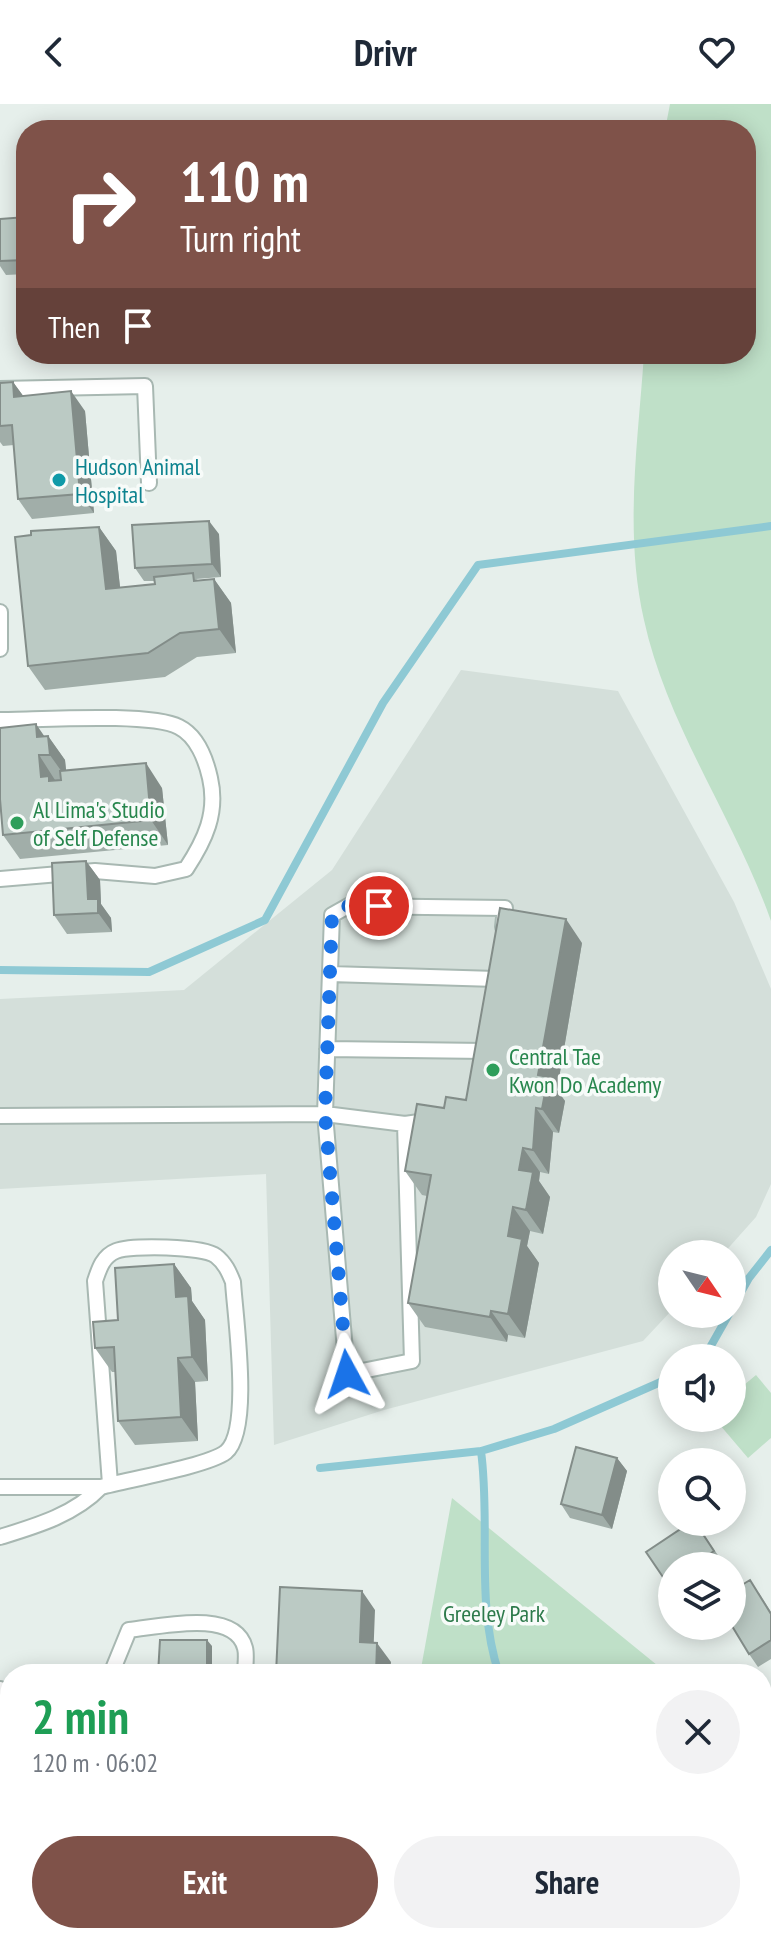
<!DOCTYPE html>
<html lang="en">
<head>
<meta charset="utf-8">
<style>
	body { margin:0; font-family:"PT Sans Narrow",sans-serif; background:#f2f2f3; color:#1f2937; height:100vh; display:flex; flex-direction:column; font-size:30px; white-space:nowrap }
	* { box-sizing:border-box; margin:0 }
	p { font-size:26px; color:#747a83 }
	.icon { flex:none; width:44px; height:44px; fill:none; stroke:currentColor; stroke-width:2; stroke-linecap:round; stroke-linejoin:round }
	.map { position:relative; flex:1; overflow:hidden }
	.drawer { position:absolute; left:0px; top:1560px; width:772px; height:280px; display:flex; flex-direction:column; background:#fff; border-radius:32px 32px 0 0; box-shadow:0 4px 20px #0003 }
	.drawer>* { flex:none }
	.top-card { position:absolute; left:16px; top:16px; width:740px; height:244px; border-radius:32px; box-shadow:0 4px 20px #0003; background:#7f5249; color:#fff; overflow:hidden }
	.needle { width:52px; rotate:125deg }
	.tools { position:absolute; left:658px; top:1136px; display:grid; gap:16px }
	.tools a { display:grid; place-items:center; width:88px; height:88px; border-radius:50%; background:#fff; box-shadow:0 4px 20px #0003; font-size:40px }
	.pin { position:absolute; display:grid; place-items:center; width:68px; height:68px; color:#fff; margin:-34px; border:4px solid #fff; border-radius:50%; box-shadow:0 2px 8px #0007 }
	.me { position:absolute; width:88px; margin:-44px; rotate:355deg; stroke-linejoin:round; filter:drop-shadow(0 0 6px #0008) }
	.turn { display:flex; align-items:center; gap:28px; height:168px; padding:0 32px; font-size:36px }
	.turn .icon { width:104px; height:104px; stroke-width:2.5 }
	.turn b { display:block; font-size:56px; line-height:68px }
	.then { display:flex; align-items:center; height:76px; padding:0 32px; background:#0003; gap:16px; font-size:30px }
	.round { display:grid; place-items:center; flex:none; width:84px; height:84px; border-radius:42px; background:#f2f2f3 }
	.headline { display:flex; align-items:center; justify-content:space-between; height:136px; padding:0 32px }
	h1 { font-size:48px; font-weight:700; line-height:60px; color:#1e9e55 }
	.cta { display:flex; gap:16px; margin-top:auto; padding:16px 32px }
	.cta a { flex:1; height:92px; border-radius:48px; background:#7f5249; color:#fff; font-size:32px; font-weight:700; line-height:92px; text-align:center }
	.cta a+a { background:#f2f2f3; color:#1f2937 }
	header { display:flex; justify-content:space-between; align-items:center; height:104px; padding:0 32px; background:#fff; font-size:36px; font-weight:700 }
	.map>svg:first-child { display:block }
</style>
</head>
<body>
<header><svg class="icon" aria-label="back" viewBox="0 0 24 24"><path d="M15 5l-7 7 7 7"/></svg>Drivr<svg class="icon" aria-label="heart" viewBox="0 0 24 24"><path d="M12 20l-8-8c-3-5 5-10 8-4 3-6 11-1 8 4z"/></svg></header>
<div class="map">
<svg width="771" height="1840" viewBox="0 0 771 1840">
	<rect width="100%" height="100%" fill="#e6efeb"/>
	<path fill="#d4dfda" d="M461,566L618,587L734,798L771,885V1080L756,1113L723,1150H672V1206L643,1237L384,1306L274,1341L266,1070L0,1085V895L184,886L332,766Z"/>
	<path fill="#bfe0c8" d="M670,0H771V817C735,715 667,622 644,516C624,427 638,339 644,250H746V26H665Z
		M756,1271L771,1289V1334L748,1354L714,1314H732V1291Z
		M452,1394L668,1570H420Z
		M762,1647L771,1654V1840H372L373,1830H762Z"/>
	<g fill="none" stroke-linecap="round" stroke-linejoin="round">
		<path stroke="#8ec9d4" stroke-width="8" d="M0,866L149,868L265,816L383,599L478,461L771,422
			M732,1204L749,1174L771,1146
			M704,1254L729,1210
			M481,1347C491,1421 475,1498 499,1570
			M320,1364L481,1347L554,1325L672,1273
			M762,1734L771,1736"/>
		<defs>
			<path id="service" d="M0,285L145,282L149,379
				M0,508V545
				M0,616C37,616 150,608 179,623C197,632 206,656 210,674C218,709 205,736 186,765L155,772L95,767L0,775
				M330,870L496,875
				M327,945L486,947
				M0,1012L325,1010L405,1020L412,1257L347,1270L325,1010L332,811L348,802L505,804L503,823
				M405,1020L433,1016
				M0,1383H101C126,1376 208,1362 226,1348C252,1326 235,1212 233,1178C229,1168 225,1159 216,1152C203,1142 131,1141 116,1147C103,1152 99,1165 95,1177L110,1380
				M0,1433C36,1422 74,1411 101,1383
				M111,1570L129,1526C159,1523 235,1504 245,1544C247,1551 245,1563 245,1570
				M0,1585L10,1591
				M0,1671L10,1664"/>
		</defs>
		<use href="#service" stroke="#a8b8b2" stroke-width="18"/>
		<use href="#service" stroke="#fff" stroke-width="14"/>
	</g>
	<path fill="#a1aea9" d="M26,113V170L6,171L0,162V115Z
		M13,278L23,292L85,307L94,409L32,415L18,395L14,341L3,342L0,338V279Z
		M99,423L116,447L120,484L155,480L154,477H144L135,464L219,430L221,473L196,475L198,476L214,475L231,499L236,549L197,553L165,573L45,586L28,562Z
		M44,632H48L65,656L66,667L162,684L168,741L20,755L3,731Z
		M86,757L100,776L101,800L111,814L112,828L67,830L54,811Z
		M582,839L557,986L565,997L559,1029L553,1028L549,1070L540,1068L539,1077L550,1093L543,1130L530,1127L527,1142L539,1159L525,1234L508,1231L507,1238L425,1223L408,1199L427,1092L422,1091L405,1067L466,996Z
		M174,1160L191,1184L192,1197L205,1216L208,1277L195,1278L198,1337L135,1341L118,1317L115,1268H112L95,1244L118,1216Z
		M617,1354L627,1367L612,1425L570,1414L561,1400Z
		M695,1418L724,1460L721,1462H672V1487L646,1448Z
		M759,1489L771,1508V1555L758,1563L749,1550Z"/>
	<path fill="#838d89" d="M13,278L27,297L14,293Z
		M71,287L85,307L94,409L80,390Z
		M209,417L219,430L221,473L212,460Z
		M99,423L116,447L123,509L106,485Z
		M214,475L231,499L236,549L219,525Z
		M36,620L49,639L48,632L65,656L67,675L37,633Z
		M39,651L55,676L56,682L41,673Z
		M146,659L162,684L168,741L151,716Z
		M86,757L100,776L101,800L111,814L112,828L88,795Z
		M566,815L582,839L557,986L565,997L559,1029L542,1005L538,971Z
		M536,1004L553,1028L549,1070L533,1046Z
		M523,1044L540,1068L539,1077L550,1093L543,1130L526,1106L519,1066Z
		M513,1103L530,1127L527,1142L539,1159L525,1234L508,1210V1132Z
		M174,1160L191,1184L192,1197L205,1216L208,1277L192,1253L176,1193Z
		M491,1207L508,1231L507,1238L490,1213Z
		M178,1254L195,1278L198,1337L181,1313Z
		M617,1354L627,1367L612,1425L602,1411Z
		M362,1487L375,1506L373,1558L360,1538Z
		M207,1536L212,1542V1570H207Z
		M377,1539L391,1558L390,1570H376Z"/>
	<path fill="#bbcac4" stroke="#838d89" stroke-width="2" d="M26,113V156L0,157V115Z
		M13,278L14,293L71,287L80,390L18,395L12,321L0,322V279Z
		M209,417L212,460L135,464L132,421Z
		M99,423L106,485L155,480L154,473L193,469L194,477L214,475L219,525L180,529L148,549L28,562L15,433L31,431V427Z
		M36,620L37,633L48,632L50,651H39L41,673L49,672V677L61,676L60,667L146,659L151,716L3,731L0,695V624Z
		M86,757L88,795H98V809L54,811L52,759Z
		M500,804L566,815L538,971L548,973L542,1005L536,1004L533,1046L523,1044L519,1066L533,1068L526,1106L513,1103L508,1132L522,1135L508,1210L491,1207L490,1213L408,1199L431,1071L405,1067L417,1000L444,1004L446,993L466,996Z
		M174,1160L176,1193L188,1192L192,1253L178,1254L181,1313L118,1317L114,1243L95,1244L93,1218L118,1216L115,1164Z
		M576,1343L617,1354L602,1411L561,1400Z
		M691,1418H695L714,1447L692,1462H672V1476L667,1479L646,1448Z
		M750,1476L771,1510V1536L749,1550L732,1522V1487Z
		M280,1483L362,1487L360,1538L377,1539L376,1570H276Z
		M160,1536H207V1570H158Z"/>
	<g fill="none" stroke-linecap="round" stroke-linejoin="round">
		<path stroke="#1a73e8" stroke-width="14" stroke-dasharray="0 25.2" d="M347,1270L325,1010L332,811L348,802H379"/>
	</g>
	<circle fill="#0f9aa8" stroke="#f7fbf9" stroke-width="3" cx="59" cy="376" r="8"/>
	<g fill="#2e9e5b" stroke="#f7fbf9" stroke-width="3">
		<circle cx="17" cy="719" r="8"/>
		<circle cx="493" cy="966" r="8"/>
	</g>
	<g text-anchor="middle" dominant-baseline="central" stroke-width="7" stroke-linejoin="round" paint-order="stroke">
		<g font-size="24" fill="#0d838f" stroke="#f7fbf9" text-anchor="start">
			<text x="75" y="362">Hudson Animal<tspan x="75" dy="28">Hospital</tspan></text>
		</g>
		<g font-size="24" fill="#27864d" stroke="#f7fbf9" text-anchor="start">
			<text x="33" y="705">Al Lima's Studio<tspan x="33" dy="28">of Self Defense</tspan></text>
			<text x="509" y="952">Central Tae<tspan x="509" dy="28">Kwon Do Academy</tspan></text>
		</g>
		<g font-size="24" fill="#2d7a4b" stroke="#f7fbf9">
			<text x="494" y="1509">Greeley Park</text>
		</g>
	</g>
</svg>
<div class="tools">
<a><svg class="needle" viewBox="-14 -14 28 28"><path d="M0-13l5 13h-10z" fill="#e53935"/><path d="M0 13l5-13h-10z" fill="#747a83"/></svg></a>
<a><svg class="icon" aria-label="sound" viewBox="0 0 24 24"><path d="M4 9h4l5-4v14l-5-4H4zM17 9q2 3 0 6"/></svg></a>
<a><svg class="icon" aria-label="search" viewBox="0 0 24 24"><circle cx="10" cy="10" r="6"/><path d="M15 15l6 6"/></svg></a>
<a><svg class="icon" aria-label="layers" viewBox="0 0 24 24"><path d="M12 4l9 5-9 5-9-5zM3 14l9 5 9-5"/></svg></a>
</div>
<div class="pin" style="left:379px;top:802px;background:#d93025"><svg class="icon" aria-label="arrive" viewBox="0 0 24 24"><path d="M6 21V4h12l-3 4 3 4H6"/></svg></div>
<svg class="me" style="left:347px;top:1270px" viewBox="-20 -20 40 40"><path d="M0-17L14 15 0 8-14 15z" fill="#1a73e8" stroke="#fff" stroke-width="4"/></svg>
<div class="top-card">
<div class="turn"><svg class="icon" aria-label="right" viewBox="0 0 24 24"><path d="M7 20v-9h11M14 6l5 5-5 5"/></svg><div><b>110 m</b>Turn right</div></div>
<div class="then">Then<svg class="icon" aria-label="arrive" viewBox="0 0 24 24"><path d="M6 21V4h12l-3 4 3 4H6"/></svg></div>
</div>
<section class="drawer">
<div class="headline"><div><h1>2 min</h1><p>120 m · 06:02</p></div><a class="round"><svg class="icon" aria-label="close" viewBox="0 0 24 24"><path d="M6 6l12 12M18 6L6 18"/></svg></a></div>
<div class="cta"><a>Exit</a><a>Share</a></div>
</section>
</div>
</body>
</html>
